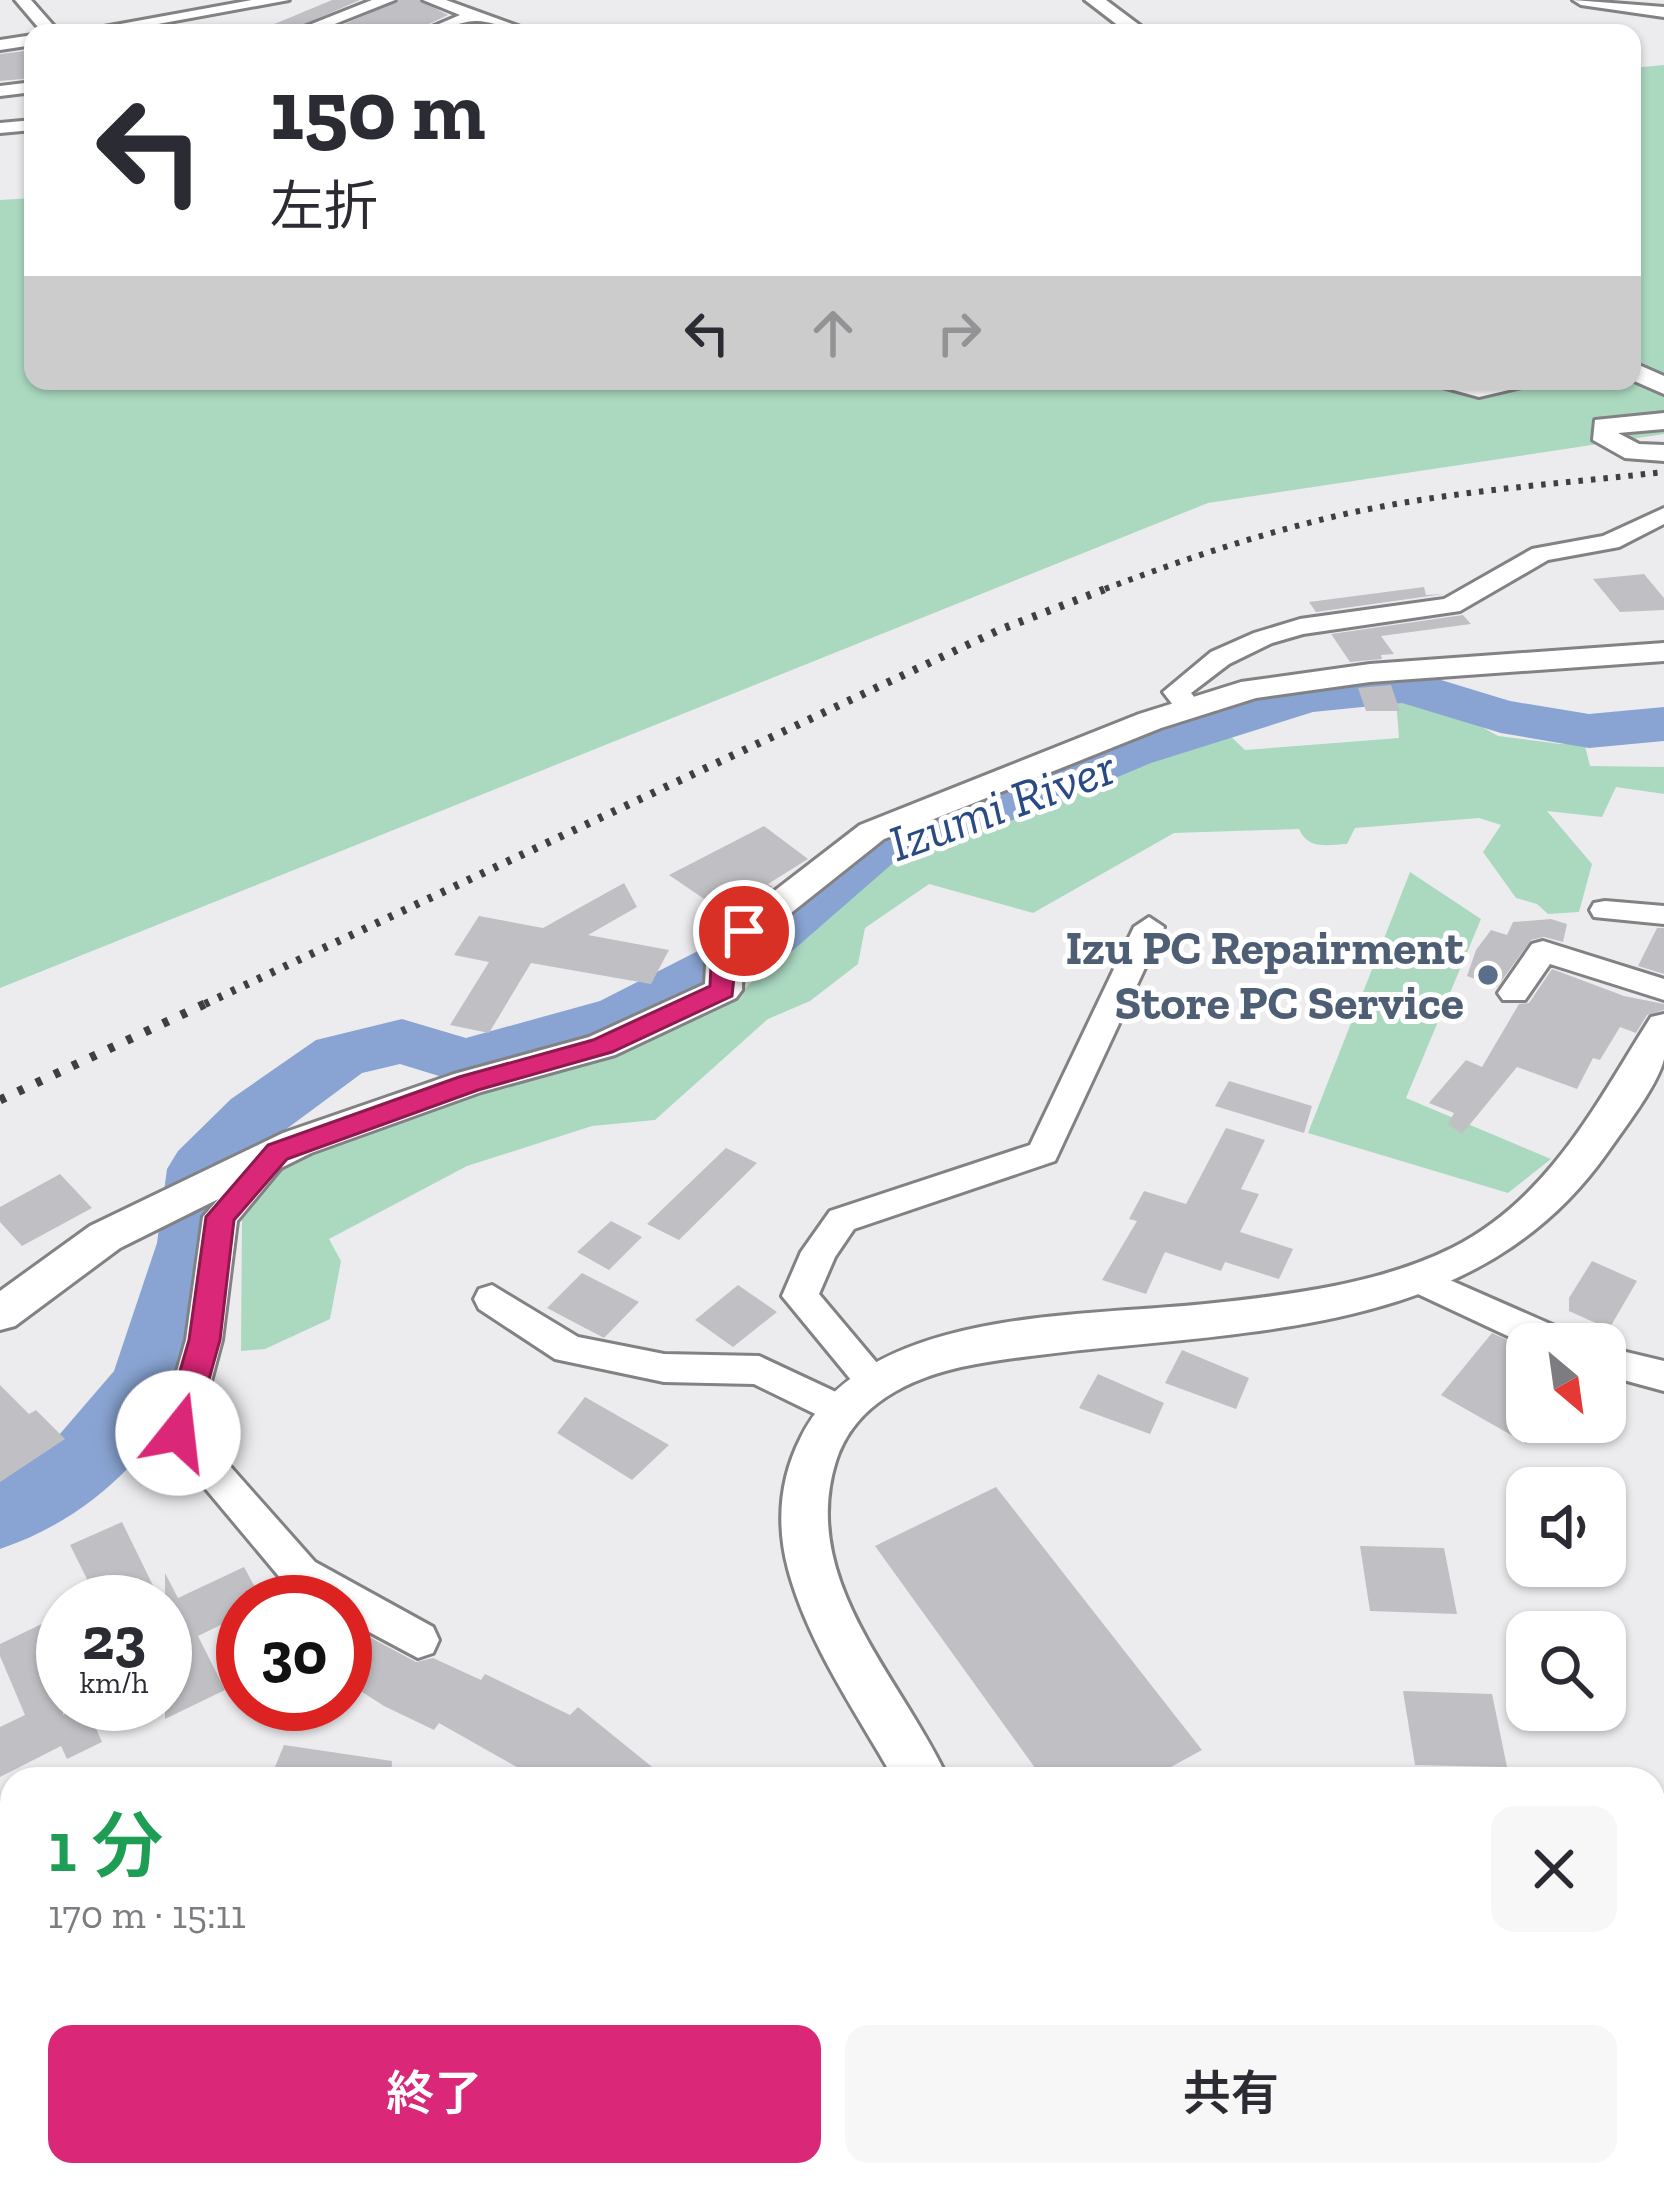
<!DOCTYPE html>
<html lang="ja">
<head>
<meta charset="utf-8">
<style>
	body { margin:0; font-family:"Zilla Slab","Noto Sans JP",serif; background:#f7f7f7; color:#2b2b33; height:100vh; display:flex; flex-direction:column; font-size:45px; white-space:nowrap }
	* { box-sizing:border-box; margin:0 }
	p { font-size:39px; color:#7c7c81 }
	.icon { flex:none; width:66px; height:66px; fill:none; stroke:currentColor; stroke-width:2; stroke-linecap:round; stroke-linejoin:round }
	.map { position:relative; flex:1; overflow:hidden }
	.drawer { position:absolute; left:0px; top:1767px; width:1665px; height:420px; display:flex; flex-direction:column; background:#fff; border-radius:36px 36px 0 0; box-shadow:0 3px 9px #0004 }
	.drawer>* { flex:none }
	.top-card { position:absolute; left:24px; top:24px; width:1617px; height:366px; border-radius:24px; box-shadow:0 3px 9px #0004; background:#fff; color:#2b2b33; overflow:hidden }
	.needle { width:78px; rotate:151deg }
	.buttons { position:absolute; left:1506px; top:1323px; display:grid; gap:24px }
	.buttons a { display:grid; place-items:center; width:120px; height:120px; border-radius:24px; background:#fff; box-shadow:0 3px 9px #0004; font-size:60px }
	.speed { position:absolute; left:36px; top:1575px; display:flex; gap:24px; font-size:60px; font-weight:700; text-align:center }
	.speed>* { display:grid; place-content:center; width:156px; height:156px; border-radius:50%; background:#fff; box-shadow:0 3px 9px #0004; line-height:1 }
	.speed small { font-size:30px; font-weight:400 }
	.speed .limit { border:18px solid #d22; background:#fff; color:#111 }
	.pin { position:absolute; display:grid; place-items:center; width:102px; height:102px; color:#fff; margin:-51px; border:6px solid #fff; border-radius:50%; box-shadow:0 3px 12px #0007 }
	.me { position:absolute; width:132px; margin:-66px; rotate:16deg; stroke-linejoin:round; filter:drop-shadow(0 0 9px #0008) }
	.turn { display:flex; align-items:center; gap:42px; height:252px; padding:0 48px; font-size:54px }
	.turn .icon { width:156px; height:156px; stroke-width:2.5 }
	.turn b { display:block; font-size:84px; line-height:102px }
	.lanes { display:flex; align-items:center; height:114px; padding:0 48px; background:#0003; justify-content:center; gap:60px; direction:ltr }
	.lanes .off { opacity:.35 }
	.round { display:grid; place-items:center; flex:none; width:126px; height:126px; border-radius:24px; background:#f7f7f7 }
	.head { display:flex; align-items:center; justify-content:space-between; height:204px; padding:0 48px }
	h1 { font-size:72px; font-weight:600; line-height:90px; color:#1e9e55 }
	.primary-button { display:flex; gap:24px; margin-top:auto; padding:24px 48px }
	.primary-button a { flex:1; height:138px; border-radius:24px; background:#db2777; color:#fff; font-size:48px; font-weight:600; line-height:138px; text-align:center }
	.primary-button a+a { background:#f7f7f7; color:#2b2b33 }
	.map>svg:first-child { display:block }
</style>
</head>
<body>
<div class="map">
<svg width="1664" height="2187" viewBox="0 0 1664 2187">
	<rect width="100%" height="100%" fill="#ececef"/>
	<path fill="#abd9c0" d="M1664,65V434L1208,503L0,988V200L33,198V381H1632V68Z
		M1396,700L1450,709L1498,736L1560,744L1584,742L1590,766L1664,767V794L1616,787L1602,817L1547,811L1592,864L1579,912L1548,914L1537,904L1516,898L1483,852L1501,825L1479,818L1355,828L1347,844C1327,845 1308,850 1299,829L1174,833L1033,913L929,884L865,928L858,964L810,1001L768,1019L655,1120L592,1126L467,1166L329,1239L341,1261L330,1319L265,1349L241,1351L242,1217L260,1184L315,1147L618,1051L747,987L814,911L885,851L1223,729L1245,750L1399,738Z
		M1410,872L1481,919L1406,1098L1551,1159L1508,1193L1308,1133Z
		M0,2089L12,2091V2175H206L212,2187H0Z
		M764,2175H1007L1008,2187H752Z"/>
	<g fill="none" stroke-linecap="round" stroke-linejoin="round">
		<path fill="#89a4d2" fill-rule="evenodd" d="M1405,669L1510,701L1589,714L1664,707V741L1589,748L1501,733L1402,703L1313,712L1151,763L1022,817L900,857L783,959L646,1031L465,1084L400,1064L362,1073L281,1133L238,1177L231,1243L188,1384C146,1463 85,1520 0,1549V1475L47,1449L114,1371L157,1243L167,1169L178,1151L231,1099L316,1040L402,1019L466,1038L600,1001L737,931L858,831L980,791L1111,739L1287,684Z"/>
	</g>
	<path fill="#c0c0c4" d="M332,0H360L285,33H253Z
		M399,0H419L448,15L410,33H324Z
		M33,50V78L0,81V54Z
		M1644,574L1664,598V610L1620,612L1593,579Z
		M1424,587L1426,595L1444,594L1316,612L1309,602Z
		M1463,615L1471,624L1381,636L1394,654L1381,655L1382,659L1350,662L1331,634Z
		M1391,685L1400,711H1366L1358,688Z
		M764,826L808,859L768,884L773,887L732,918L669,875Z
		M624,883L637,907L588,935L669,950L651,984L531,963L489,1033L450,1025L489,962L454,955L479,916L543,928Z
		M1551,919L1567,924L1563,942L1544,937L1531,940L1497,987L1467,976L1476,950L1491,930L1507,935L1513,922Z
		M1657,928H1664V974L1638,966Z
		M1552,969L1624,996L1664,1004V1010L1647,1015L1636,1033L1620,1027L1600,1060L1593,1058L1577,1089L1517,1067L1462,1134L1448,1124L1454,1113L1429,1103L1466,1060L1482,1067L1519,1004L1529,1003Z
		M1229,1081L1312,1106L1304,1133L1215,1106Z
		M1226,1128L1265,1140L1241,1189L1259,1194L1240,1232L1293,1249L1279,1279L1225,1262L1221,1271L1165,1252L1146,1294L1102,1280L1137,1221L1129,1219L1144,1191L1186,1204Z
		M726,1148L757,1163L679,1240L647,1224Z
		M60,1174L92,1208L22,1246L0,1222V1207Z
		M611,1221L642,1237L609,1270L577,1252Z
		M1592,1261L1637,1281L1609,1329L1569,1311V1298Z
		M582,1273L639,1302L604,1338L547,1308Z
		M738,1285L777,1312L733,1347L695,1320Z
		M1492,1333L1527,1349V1444L1441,1395Z
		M1182,1350L1249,1378L1236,1409L1165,1383Z
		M1098,1374L1164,1403L1150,1434L1079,1408Z
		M0,1385L29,1414L36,1410L65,1439L0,1482Z
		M585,1397L669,1445L632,1480L557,1433Z
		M996,1487L1202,1750L1149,1779H1043L875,1546Z
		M122,1522L161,1602H109L97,1577L88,1581L70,1545Z
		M1360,1546L1444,1548L1457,1614L1370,1611Z
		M244,1567L263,1602H243V1614L198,1636L225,1690L165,1719V1573L178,1598Z
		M50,1620L63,1649V1715L85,1704L102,1742L67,1759L61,1746L0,1777V1727L25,1715L0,1656V1644Z
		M345,1624L416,1662L433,1658L481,1680L485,1674L570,1715L578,1707L667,1779H538L439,1723L434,1730L384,1706L345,1681Z
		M1403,1691L1492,1694L1507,1767L1415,1765Z
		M284,1745L392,1761L391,1779H270Z"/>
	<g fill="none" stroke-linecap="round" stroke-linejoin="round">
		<defs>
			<path id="minor" d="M15,0H31L60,33H43Z
				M252,0H289L109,33H71Z
				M372,0H395L312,33H289Z
				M423,0H446L537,33C515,33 498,22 477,21C461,20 439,33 418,33L460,15Z
				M1573,0L1664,7V17L1581,5Z
				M33,35V45L0,50V40Z
				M33,82V92L0,96V86Z
				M33,120V130L0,133V123Z
				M1664,508V524L1619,547L1548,560L1460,611L1303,634L1272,643L1229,664L1191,693L1203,708L1200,714H1180L1163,692L1211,652L1254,633L1300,619L1444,599L1532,549L1603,536Z
				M1605,901L1664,906V924L1594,917L1590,910L1594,903Z
				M1149,917L1164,927L1055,1161L854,1229L835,1257L819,1294L893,1382L887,1392L874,1397L861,1392L782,1296L801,1252L830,1211L1030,1145L1134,927Z
				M1543,941L1664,979V1000L1550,964L1525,1000H1503L1498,993L1532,944Z
				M277,1140L289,1144L294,1152L237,1221L222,1340L198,1430L315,1562L433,1627L439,1640L433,1653L418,1658L345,1619V1602H315L287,1586L159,1433L186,1340L203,1217L265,1144Z
				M1418,1266L1573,1334L1578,1344L1527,1345L1405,1288L1400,1279L1405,1270Z
				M492,1285L578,1337L664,1354L759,1356L851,1399L857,1410L851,1421L838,1425L754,1384L664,1382L555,1359L479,1309L474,1299L479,1289Z
				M1605,1347L1664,1361V1391L1605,1375Z"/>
			<path id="tertiary" d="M1085,0H1106L1150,33H1128Z
				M1632,362L1664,376V394L1632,380Z
				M1435,381H1530L1526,386L1479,397L1439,386Z
				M1664,413V429L1618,433L1639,444L1664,445V461L1625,458L1593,440L1595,420Z
				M1664,643V661L1370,682L1256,698L1161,728L884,839L743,951L742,990L736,998L615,1055L481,1092L311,1153L120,1248L15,1326L0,1330V1291L90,1226L283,1133L454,1074L589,1037L705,984L707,947L712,939L860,825L1139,714L1241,682L1370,664Z
				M1664,1014C1664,1028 1664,1046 1664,1059C1658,1085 1623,1130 1607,1153C1459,1363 1186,1323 961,1367C908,1379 854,1405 836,1461C798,1581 902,1678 948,1779H894C856,1712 808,1644 788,1569C776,1523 780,1478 801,1437C866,1308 1080,1317 1205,1304C1288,1295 1377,1285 1452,1248C1549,1199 1596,1104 1651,1017Z
				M1043,2175H1103L1106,2187H1046Z"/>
		</defs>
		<use href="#minor" stroke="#828285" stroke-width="6"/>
		<use href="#tertiary" stroke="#828285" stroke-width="6"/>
		<use href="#minor" fill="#fff" fill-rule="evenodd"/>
		<use href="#tertiary" fill="#fff" fill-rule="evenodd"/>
		<path stroke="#3f3f41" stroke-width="6" stroke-dasharray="4.5 8" stroke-linecap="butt" d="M1105,589C1174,563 1244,539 1316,521C1429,492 1549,485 1664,472"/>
		<path stroke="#3f3f41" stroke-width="8" stroke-dasharray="4.5 10" stroke-linecap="butt" d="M205,1004L999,630L1113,586"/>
		<path stroke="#3f3f41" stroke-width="9" stroke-dasharray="6 14" stroke-linecap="butt" d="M0,1100L211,1001"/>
	</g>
	<path fill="#db2777" stroke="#8e194d" stroke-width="3" d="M744,923L756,931L737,949L732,996L612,1052L478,1090L287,1159L234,1220L220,1340L194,1433L189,1442L178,1445L167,1442L162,1433L189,1340L206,1217L268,1145L459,1077L593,1040L710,986L712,946Z"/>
	<circle fill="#5c6f8a" stroke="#fff" stroke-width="4.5" cx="1488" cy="975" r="12"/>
	<g text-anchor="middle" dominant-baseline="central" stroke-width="10" stroke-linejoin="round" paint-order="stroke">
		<g font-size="48" font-weight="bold" fill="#4e5e75" stroke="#fff" text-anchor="end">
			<text x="1464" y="947">Izu PC Repairment<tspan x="1464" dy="55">Store PC Service</tspan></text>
		</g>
		<g font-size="51" font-style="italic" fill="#294a83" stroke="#fff">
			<text transform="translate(1002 805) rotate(-20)">Izumi River</text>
		</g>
	</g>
</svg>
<div class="buttons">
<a><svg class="needle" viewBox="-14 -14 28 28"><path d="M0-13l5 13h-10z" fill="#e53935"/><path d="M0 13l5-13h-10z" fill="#7c7c81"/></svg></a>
<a><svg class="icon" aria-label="sound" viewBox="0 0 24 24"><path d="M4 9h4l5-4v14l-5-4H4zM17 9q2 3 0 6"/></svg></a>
<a><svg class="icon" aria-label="search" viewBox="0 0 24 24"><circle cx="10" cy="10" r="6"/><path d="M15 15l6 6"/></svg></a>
</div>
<div class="speed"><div>23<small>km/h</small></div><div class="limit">30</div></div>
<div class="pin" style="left:744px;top:931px;background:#d93025"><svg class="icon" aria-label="arrive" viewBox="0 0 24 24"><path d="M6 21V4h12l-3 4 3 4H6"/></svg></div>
<svg class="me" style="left:178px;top:1433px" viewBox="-20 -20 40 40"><circle r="19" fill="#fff"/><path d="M0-13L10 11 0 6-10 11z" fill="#db2777"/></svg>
<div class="top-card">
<div class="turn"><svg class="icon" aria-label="left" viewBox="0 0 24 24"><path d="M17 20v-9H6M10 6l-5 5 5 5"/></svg><div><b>150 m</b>左折</div></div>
<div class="lanes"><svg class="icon" aria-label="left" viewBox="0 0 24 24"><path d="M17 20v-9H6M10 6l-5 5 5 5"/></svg><svg class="icon off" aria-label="ahead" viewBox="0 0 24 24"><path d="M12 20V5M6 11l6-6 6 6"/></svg><svg class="icon off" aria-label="right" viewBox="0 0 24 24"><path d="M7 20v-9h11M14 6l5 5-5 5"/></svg></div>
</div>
<section class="drawer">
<div class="head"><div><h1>1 分</h1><p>170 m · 15:11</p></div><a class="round"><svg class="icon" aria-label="close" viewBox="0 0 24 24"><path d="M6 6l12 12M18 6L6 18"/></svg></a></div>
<div class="primary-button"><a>終了</a><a>共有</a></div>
</section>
</div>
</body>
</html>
